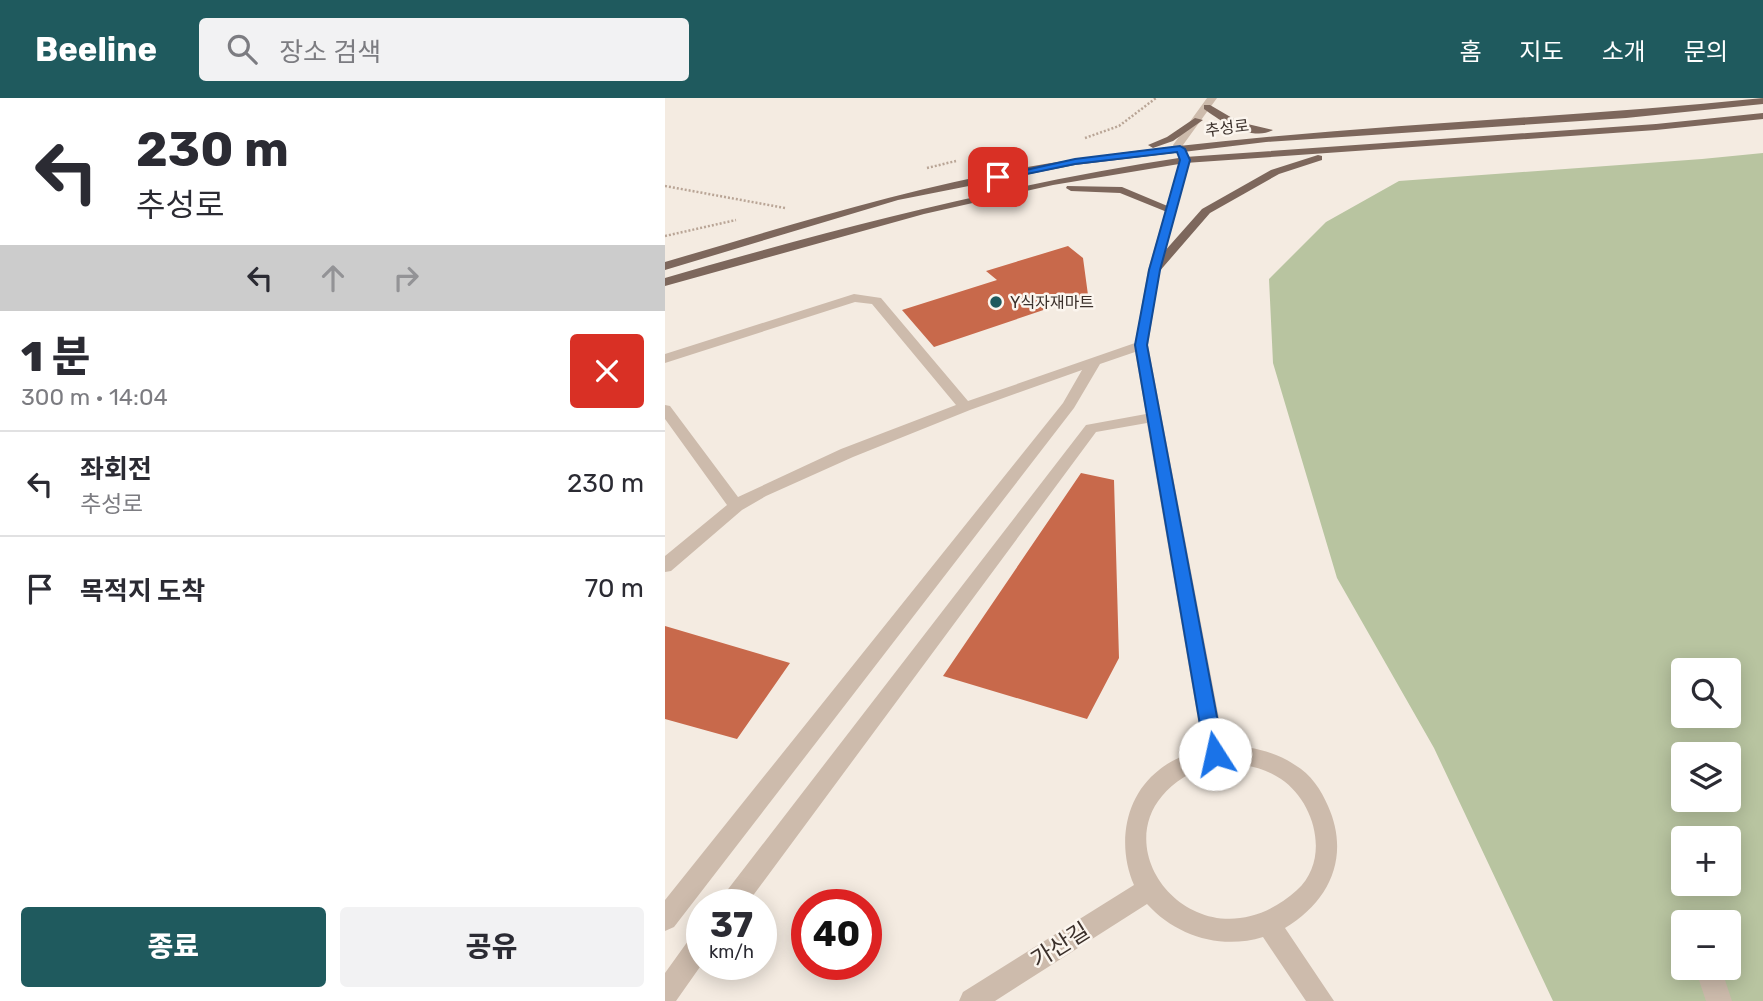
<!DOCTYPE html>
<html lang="ko">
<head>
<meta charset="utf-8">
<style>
	body { margin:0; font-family:Rubik,"Noto Sans KR",sans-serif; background:#f2f2f3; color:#2b2b33; height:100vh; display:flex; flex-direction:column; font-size:26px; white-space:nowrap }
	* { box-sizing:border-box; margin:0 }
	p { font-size:23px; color:#7c7c81 }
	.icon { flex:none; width:38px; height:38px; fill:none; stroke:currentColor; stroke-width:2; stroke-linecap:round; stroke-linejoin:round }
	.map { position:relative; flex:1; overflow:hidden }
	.details { display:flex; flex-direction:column; background:#fff; width:665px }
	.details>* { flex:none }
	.top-card { background:#fff; color:#2b2b33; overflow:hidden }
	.controls { position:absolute; left:1006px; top:560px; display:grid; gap:14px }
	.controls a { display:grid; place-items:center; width:70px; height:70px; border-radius:7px; background:#fff; box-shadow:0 4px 18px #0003; font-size:35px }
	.speed { position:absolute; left:21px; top:791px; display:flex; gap:14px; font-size:35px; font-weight:700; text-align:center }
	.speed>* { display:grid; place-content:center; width:91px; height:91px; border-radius:50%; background:#fff; box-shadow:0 4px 18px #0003; line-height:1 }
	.speed small { font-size:18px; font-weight:400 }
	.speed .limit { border:10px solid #d22; background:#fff; color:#111 }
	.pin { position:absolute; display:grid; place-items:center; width:60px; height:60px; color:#fff; margin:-30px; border-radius:14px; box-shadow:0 4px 10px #0006 }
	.me { position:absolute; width:77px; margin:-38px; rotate:350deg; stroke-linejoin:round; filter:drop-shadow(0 0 5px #0008) }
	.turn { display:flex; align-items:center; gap:24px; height:147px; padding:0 21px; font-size:32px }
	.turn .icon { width:91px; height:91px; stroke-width:2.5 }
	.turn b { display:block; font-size:49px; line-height:60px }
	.lanes { display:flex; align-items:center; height:66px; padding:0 21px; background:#0003; justify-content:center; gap:35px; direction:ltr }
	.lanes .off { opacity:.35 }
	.round { display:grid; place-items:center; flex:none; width:74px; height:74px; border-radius:7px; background:#f2f2f3 }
	.headline { display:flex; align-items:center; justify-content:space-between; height:119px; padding:0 21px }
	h1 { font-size:42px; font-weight:800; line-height:52px }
	.cta { display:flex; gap:14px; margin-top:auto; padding:14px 21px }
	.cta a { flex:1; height:80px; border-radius:7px; background:#1f5a5e; color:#fff; font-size:28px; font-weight:800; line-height:80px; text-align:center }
	.cta a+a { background:#f2f2f3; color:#2b2b33 }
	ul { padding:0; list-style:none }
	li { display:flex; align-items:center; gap:21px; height:105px; padding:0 21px; border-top:2px solid #e1e1e2 }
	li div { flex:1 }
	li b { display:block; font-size:26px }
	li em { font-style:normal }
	header { display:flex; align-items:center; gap:42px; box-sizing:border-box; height:98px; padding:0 35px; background:#1f5a5e; color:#fff }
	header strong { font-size:33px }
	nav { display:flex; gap:38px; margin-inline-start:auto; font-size:24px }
	.search { width:490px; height:63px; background:#f2f2f3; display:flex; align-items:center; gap:18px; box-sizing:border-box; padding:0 24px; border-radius:7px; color:#7c7c81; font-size:26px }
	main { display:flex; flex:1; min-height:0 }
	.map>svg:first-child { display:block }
</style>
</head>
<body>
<header>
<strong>Beeline</strong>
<div class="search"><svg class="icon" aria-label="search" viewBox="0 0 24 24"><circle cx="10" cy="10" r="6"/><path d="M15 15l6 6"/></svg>장소 검색</div>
<nav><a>홈</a><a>지도</a><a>소개</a><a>문의</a></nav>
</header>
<main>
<section class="details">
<div class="top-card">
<div class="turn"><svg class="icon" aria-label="left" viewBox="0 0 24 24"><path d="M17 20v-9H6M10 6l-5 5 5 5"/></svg><div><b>230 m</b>추성로</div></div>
<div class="lanes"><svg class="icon" aria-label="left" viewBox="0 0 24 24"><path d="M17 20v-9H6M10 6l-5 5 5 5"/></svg><svg class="icon off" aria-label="ahead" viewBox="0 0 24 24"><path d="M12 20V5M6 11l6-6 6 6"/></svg><svg class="icon off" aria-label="right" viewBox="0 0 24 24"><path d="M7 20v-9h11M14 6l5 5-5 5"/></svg></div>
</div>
<div class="headline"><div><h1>1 분</h1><p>300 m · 14:04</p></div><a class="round" style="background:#d93025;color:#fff"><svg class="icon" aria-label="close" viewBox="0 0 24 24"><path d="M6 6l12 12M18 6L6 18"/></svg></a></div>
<ul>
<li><svg class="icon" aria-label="left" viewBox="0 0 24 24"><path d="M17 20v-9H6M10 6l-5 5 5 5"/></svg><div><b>좌회전</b><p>추성로</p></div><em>230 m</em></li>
<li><svg class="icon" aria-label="arrive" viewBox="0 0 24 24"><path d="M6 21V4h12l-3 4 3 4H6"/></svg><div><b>목적지 도착</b></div><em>70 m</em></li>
</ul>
<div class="cta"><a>종료</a><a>공유</a></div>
</section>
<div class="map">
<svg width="1098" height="903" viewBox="0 0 1098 903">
	<rect width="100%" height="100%" fill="#f4ebe1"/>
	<path fill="#b8c4a0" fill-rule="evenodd" d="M1098,55V903H888L769,650L672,480L608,265L604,181L661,124L734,83L1037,61ZM1018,572H1064V618H1018ZM1018,656H1064V702H1018ZM1018,740H1064V786H1018ZM1018,824H1064V870H1018Z"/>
	<path fill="#c8694b" d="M403,148L418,160L423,197L269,249L237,212L332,182L321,173Z
		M416,375L449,382L454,560L422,621L278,578Z
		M0,528L125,565L72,641L0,621Z"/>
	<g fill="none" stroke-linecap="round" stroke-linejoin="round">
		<path stroke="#b9a596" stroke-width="2.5" stroke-dasharray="2 2" stroke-linecap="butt" d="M420,40L454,28L491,0
			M262,70L291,63
			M0,88L120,110
			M0,138L71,122"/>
		<path fill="#cdbbac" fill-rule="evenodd" d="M542,0H552L518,47L525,62L495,172L483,247L559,647C584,648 609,653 630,667C646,676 656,692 663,708C685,757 666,803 620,830L669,903H641L598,839C556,852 511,838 482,806L330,903H294L298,894L469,787C452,748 459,699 494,672C507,661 523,656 538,651L482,325L431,334L81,807H54L57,799L421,327L481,316L470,254L435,266L409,310L9,829L0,833V802L398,305L417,272L305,312L188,359L101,398L77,412L6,473L0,474V458L62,407L0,321V307L5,308L73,399L176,351L291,307L207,206L190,204L0,265V256L189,196L216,200L303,303L470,245L483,172L515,62L508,47ZM550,665C573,666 596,667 616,681C650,704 666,761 632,792C525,889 401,714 550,665Z
			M37,833V866L11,903H0V875L28,836Z
			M1030,870H1056L1067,903H1041Z"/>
		<path fill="#7d675c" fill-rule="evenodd" d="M1098,0V6L961,20L601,44L410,67L233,102L0,172V164C136,124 271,81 412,61C640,28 870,23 1098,0Z
			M539,7H545L574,24L608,32C588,44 555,23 539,11Z
			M1098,15V21L991,32L520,65L388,87L259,116L0,188V180C172,130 343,86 520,59L991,26Z
			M530,20L538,22L508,43L488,50L483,47L502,39Z
			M653,57L657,58V62L614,76L545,115L493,175L483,172L537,111L606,72Z
			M402,88L457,89L512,112L502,114L455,95L406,93L401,90Z"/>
	</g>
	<path fill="#1a73e8" stroke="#114b97" stroke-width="2" d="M515,48L520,51L525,62L495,172L482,247L559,656L557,662L550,665L543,662L540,656L470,247L484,172L515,62L512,54L410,66L333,82L329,79L410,61Z"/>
	<circle fill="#1f5a5e" stroke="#fbf5ee" stroke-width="2.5" cx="331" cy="204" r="7"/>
	<g text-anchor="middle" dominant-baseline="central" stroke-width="5" stroke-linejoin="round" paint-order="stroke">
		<g font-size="16" fill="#3b302b" stroke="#fbf5ee">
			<text transform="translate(562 30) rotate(-7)">추성로</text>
		</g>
		<g font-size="16" fill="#3b302b" stroke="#fbf5ee" text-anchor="start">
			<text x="345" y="204">Y식자재마트</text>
		</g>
		<g font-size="23" fill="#3b302b" stroke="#fbf5ee">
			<text transform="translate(395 847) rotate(-32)">가산길</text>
		</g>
	</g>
</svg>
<div class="controls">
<a><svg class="icon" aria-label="search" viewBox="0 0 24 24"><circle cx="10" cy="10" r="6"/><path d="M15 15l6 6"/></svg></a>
<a><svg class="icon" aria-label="layers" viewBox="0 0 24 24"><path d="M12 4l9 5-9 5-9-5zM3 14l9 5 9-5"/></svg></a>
<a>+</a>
<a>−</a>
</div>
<div class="speed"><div>37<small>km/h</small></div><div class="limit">40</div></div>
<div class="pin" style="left:333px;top:79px;background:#d93025"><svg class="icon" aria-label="arrive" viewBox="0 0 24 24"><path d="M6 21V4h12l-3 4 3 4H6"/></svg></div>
<svg class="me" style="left:550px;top:656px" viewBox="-20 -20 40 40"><circle r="19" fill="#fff"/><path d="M0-13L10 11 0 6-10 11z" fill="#1a73e8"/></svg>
</div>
</main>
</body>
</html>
